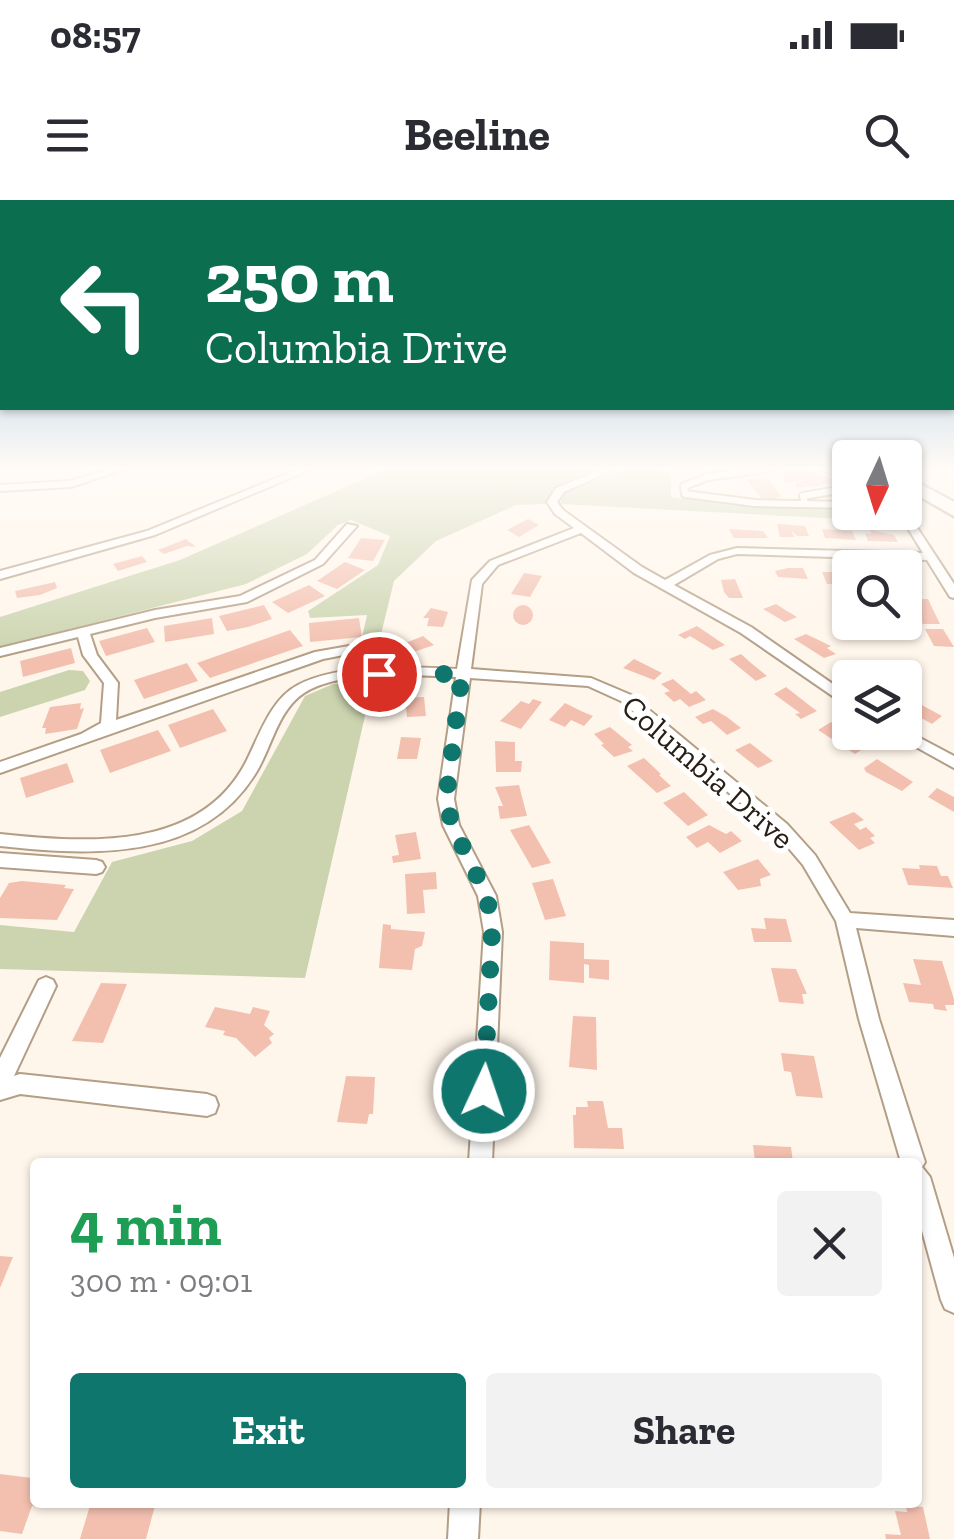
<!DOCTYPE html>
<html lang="en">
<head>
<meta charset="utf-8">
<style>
	body { margin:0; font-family:"Zilla Slab",serif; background:#f2f2f3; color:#2b2b33; height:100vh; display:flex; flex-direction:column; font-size:38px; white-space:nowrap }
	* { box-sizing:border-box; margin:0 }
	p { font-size:32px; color:#7c7c81 }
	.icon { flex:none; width:55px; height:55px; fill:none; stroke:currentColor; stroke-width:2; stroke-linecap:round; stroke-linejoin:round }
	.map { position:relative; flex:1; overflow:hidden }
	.details { position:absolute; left:30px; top:958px; width:892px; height:350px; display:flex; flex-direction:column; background:#fff; border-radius:10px; box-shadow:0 2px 8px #0004 }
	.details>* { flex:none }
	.top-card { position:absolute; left:0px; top:0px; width:955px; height:210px; box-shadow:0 2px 8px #0004; background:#0b6e4f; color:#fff; overflow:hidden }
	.needle { width:65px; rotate:184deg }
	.tools { position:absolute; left:832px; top:240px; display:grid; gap:20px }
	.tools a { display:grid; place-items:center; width:90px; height:90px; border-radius:10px; background:#fff; box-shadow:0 2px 8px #0004; font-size:50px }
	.pin { position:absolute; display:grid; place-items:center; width:85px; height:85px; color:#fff; margin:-42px; border:5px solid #fff; border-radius:50%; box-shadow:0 2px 10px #0007 }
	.me { position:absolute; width:110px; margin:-55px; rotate:3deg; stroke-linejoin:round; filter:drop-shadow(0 0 8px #0008) }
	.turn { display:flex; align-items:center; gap:35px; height:210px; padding:0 40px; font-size:45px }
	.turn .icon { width:130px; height:130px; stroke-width:2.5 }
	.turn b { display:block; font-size:70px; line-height:85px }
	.round { display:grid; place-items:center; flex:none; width:105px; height:105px; border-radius:10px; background:#f2f2f3 }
	.overview { display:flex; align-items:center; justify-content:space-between; height:170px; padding:0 40px }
	h1 { font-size:60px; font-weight:700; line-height:75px; color:#1e9e55 }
	.primary-button { display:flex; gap:20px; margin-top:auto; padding:20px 40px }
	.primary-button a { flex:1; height:115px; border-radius:10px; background:#0f766e; color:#fff; font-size:40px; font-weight:700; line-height:115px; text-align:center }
	.primary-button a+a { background:#f2f2f3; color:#2b2b33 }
	.status { display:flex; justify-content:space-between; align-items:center; height:70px; padding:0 50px; background:#fff; direction:ltr }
	.status svg { height:28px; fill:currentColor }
	header { display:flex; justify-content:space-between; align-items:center; height:130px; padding:0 40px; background:#fff; font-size:45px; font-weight:700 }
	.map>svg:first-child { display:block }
</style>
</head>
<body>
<div class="status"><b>08:57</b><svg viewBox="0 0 49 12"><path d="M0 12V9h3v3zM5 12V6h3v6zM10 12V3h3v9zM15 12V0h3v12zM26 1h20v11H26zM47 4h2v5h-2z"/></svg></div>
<header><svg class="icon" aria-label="menu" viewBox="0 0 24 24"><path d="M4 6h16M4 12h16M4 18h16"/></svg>Beeline<svg class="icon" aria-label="search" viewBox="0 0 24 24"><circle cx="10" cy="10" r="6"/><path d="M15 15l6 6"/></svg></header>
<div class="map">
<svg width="954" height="1339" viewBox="0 0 954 1339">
	<rect width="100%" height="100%" fill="#fff6eb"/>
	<path fill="#cbd4af" d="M389,268H603L560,284L545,304L516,305L436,341L394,381L373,467L355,468L367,415L310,418L308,411L378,365L390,336L351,320L338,325L307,354L246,384L0,447V417L180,360Z
		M629,268L671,271V297L736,306L899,313L902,322L560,304L564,292Z
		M69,470L83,471L90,481L85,490L0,517V492Z
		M373,481L305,778L0,769V725L74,732L112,662L192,641L242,611L305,496L333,484Z"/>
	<path fill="#f3c0b0" d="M785,268H805L841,283L796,288V283L815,279L783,283Z
		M767,278L782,297H776L779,300L761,298L746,279Z
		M528,319L539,325L519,337L507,330Z
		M777,324L805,326L809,336H797L792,331L794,337H780Z
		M729,329L763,331L768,338H734Z
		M822,329L852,331L856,340L825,338Z
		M871,330L894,335L898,342L868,341L865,333L871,334Z
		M361,338L385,340L373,361L348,358Z
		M186,339L196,347L187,346L164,354L158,350Z
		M142,356L147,362L118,371L113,364Z
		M345,362L365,370L337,389L317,381Z
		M788,368H803L808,379L778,377L775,371Z
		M905,371L912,372L923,393L907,392Z
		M822,372H850V384H827Z
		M524,373L542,376L530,397L511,394Z
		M735,379L743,398H729L724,392L721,380Z
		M55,382L57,388L40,395L17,398L15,391Z
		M309,385L325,396L288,413L272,402Z
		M908,399H928L940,424H923Z
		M776,404L787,411L797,417L785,422L763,409Z
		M513 415a10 10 0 1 1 20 0a10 10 0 1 1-20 0Z
		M264,405L272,419L248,427L227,431L219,416Z
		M431,408L448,412L443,427L427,426L429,418H423Z
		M212,418L214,434L165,442L164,426Z
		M359,418L362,437L310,442L309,423Z
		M697,426L725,445L713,450L690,436L685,439L678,435Z
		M147,428L155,442L106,456L99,441Z
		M925,429H943L954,447L934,446Z
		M290,430L303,446L210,478L197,463Z
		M806,434L831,446L827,448L836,454L824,458L794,439Z
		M423,436L434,445L408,454L398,446Z
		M71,448L75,463L23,477L20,461Z
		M741,454L751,463L767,476L756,481L729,459Z
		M634,459L662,473L654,480L623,468Z
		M187,463L198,481L144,499L134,480Z
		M856,464L878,478H853L842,470Z
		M673,479L691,494L696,491L706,500L689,507L680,499L674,502L664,493L670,491L661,484Z
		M786,487L809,505L817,511L801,519L795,514L800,513L774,494Z
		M424,497L426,516L407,517L405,498Z
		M907,497L942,516L932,524L905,509Z
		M533,499L542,502L521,529L500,521L521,501L529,504Z
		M81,503L80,509L84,508L77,529L45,534L46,528H42L50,507Z
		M565,503L581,511L593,516L584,526L571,520L565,527L549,520Z
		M213,509L227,531L180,548L168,525Z
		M713,509L727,517L741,528L727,535L711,521L703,524L695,517Z
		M831,522L866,547L855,554L818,530Z
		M610,527L632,545L628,547L633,551L614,557L601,545L604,544L594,534Z
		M158,530L171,551L110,573L100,550Z
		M401,537L421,538L417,559H397Z
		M495,541L515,542V561H522L521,572H496Z
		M750,543L773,561L758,568L735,550Z
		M644,558L661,574L659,575L671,586L657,593L627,566Z
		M877,559L913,582L902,591L866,572L864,568Z
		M67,563L74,582L26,598L20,578Z
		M519,585L527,616L500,619L498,606H503L495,587Z
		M937,588L954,597V612L928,597Z
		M684,592L708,615L688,626L663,603Z
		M854,612L864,620L854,624L860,630L866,627L875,636L870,638L875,643L859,650L829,622Z
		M529,625L551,663L532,668L510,630Z
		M709,625L726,634L731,631L742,641L720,653L708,642L697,648L686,637Z
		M416,632L421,659L393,663L392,656L399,655L395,635Z
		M758,659L771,675L760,679L761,686L738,690L723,672Z
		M919,665L937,666L941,676H948L953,688L908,685L902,668L920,669Z
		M436,672L437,689L423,690L425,713L407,714L405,674Z
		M553,679L566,716L545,720L532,683Z
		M22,681L66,685L64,688L74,689L57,720L0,718V698L9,683Z
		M764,718L786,719L792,742H754L751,728L766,729Z
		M383,724L391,725V729L425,732L422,746L415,749L412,770L379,768Z
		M550,741L584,743V759L609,760V780L589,778V765L584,764V783L549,780Z
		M913,759L942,761L954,799V805H945L947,811L934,809L933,804L909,802L903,783L921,785Z
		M771,768L796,769L807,794H802L804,804L779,802Z
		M101,783L127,784L103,843L72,841Z
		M215,807L250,814L253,807L270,811L264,825L274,834L269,838L272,843L255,857L236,838L223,835L225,831L205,827Z
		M573,816L596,817L597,870L569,867Z
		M781,853L814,856L823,898L796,896L791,872L784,871Z
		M346,876L375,877L373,914H369L367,924L337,922Z
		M587,901H603L608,928H622L624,949L574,948L573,915H576V907H588Z
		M753,945L791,947L793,962H755Z
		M0,1056L13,1057L0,1088Z
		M35,1270V1302H43L42,1307L32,1306L22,1334L0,1331V1274L32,1278Z
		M91,1302H156L146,1339H80Z
		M906,1306L923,1307L930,1339H886L885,1334L901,1335L895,1311L907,1312Z"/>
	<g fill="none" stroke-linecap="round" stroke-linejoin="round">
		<defs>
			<path id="lane" d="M770,268L708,277L684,286L685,294L755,303L850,305
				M805,304L803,296L850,288"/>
			<path id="street" d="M112,268H127L71,287L0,291V285L70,281Z
				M301,268H314L155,335L0,379V371L147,331Z
				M605,268H618L564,292L557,302L563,310L642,367L665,380L710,355L737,348L923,353L898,312H905V309L954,384V398L950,397L927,360L737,354L718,359L674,385L751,427L850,496V508L741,433L634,373L581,333L498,365L482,384L471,469L591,478L631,495L787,624L815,655L850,713L954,720V736L856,728L879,819L925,962L922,967L930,977L954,1058V1113L945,1109L941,1100L918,1016V962H901L859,819L836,721L803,665L775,632L621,501L588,486L470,478L454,599L459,625L496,696L502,732L492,962H469L484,732L478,696L443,625L438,599L456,477C414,475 340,470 304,493C278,510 272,546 257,571C203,662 92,656 0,646V634C87,643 201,652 247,560C260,534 271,499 298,485C340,463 410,467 457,469L472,380L490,361L574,328L555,314L547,302L556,288Z
				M817,268H831L850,275V281Z
				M347,324L357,326L323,364L247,402L155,418L90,434L97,455L118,483L116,520L315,452L349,446L354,447V453L323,459L0,573V562L81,534L101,523L104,483L83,455L78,437L0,456V448L155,410L240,396L315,360Z
				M905,530L954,556V568L889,532Z
				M0,653L96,660L102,662L105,667L102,672L96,674L0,667Z
				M46,777L53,780L56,786L14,876L20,874L207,894L215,897L218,905L215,913L207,916L20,894L0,900V858L39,780Z
				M450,1302H480L478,1339H448Z"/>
			<path id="highway" d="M905,276L954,302V316L905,288Z"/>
		</defs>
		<use href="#lane" stroke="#b39e86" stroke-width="10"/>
		<use href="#street" stroke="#b39e86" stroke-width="4"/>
		<use href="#highway" stroke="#b39e86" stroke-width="5"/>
		<use href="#lane" stroke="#fff" stroke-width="6"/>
		<use href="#street" fill="#fff" fill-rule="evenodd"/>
		<use href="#highway" fill="#fff" fill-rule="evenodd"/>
	</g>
	<linearGradient id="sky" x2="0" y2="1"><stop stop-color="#7dacd9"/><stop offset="0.59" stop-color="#fffbf6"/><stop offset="1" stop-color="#fffbf6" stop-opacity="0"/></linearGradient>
	<rect width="954" height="455" fill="url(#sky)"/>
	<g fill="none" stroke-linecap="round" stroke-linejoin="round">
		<path stroke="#0f766e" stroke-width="18" stroke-dasharray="0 32.4" d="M379,474H462L446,599L452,625L487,696L492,732L484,891"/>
	</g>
	<g text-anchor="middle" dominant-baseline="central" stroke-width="10" stroke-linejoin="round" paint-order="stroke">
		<g font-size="32" fill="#282017" stroke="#fff">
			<text transform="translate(708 572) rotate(41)">Columbia Drive</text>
		</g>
	</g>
</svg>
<div class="tools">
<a><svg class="needle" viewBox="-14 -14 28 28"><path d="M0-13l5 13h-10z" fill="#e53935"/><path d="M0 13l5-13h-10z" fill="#7c7c81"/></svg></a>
<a><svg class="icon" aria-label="search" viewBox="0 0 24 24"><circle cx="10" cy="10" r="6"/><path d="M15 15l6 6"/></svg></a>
<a><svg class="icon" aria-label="layers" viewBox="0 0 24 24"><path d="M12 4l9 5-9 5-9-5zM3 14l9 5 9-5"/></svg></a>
</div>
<div class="pin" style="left:379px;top:474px;background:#d93025"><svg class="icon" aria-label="arrive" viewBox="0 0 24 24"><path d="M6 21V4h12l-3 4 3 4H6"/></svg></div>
<svg class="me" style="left:484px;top:891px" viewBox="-20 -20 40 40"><circle r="17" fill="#0f766e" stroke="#fff" stroke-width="3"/><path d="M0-11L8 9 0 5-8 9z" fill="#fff"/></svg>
<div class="top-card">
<div class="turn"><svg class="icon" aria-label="left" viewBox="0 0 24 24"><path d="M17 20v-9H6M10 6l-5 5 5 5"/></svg><div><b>250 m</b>Columbia Drive</div></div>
</div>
<section class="details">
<div class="overview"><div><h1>4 min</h1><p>300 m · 09:01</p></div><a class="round"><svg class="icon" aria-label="close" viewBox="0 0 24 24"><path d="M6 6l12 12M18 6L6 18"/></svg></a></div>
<div class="primary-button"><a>Exit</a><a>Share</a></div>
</section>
</div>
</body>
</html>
